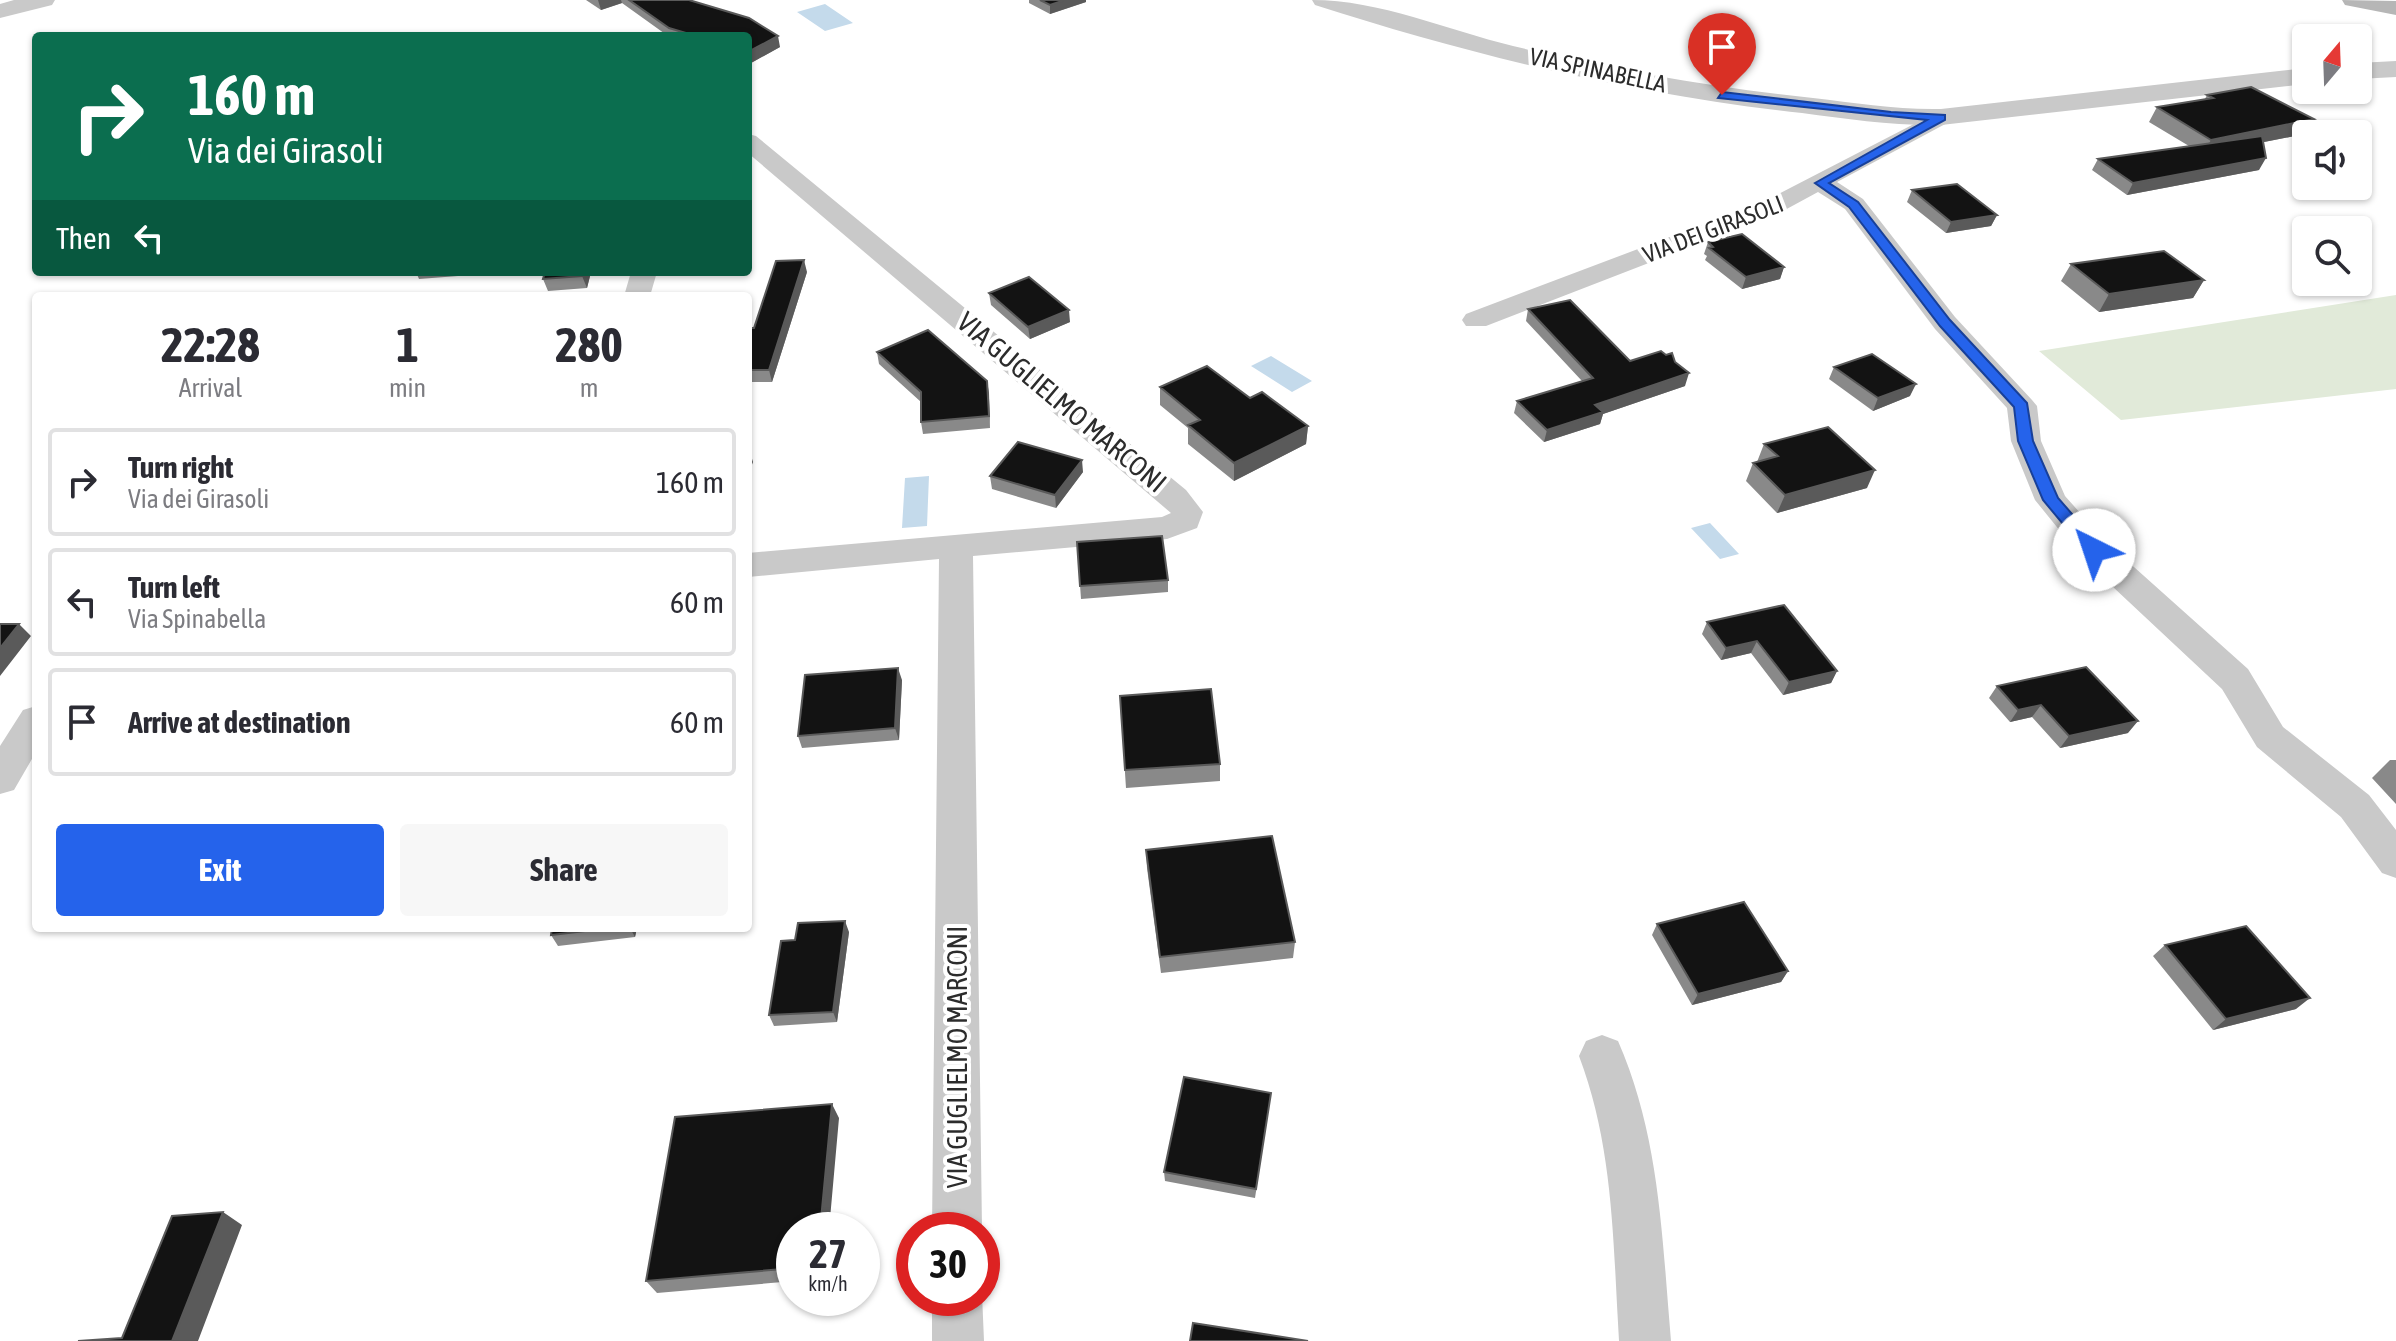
<!DOCTYPE html>
<html lang="en">
<head>
<meta charset="utf-8">
<style>
	body { margin:0; font-family:"Asap Condensed",sans-serif; background:#f7f7f7; color:#2b2b33; height:100vh; display:flex; flex-direction:column; font-size:30px; white-space:nowrap }
	* { box-sizing:border-box; margin:0 }
	p { font-size:26px; color:#7c7c81 }
	.icon { flex:none; width:44px; height:44px; fill:none; stroke:currentColor; stroke-width:2; stroke-linecap:round; stroke-linejoin:round }
	.map { position:relative; flex:1; overflow:hidden }
	.drawer { position:absolute; left:32px; top:292px; width:720px; height:640px; display:flex; flex-direction:column; background:#fff; border-radius:8px; box-shadow:0 2px 6px #0004 }
	.drawer>* { flex:none }
	.banner { position:absolute; left:32px; top:32px; width:720px; height:244px; border-radius:8px; box-shadow:0 2px 6px #0004; background:#0b6e4f; color:#fff; overflow:hidden }
	.needle { width:52px; rotate:19deg }
	.tools { position:absolute; left:2292px; top:24px; display:grid; gap:16px }
	.tools a { display:grid; place-items:center; width:80px; height:80px; border-radius:8px; background:#fff; box-shadow:0 2px 6px #0004; font-size:40px }
	.speed { position:absolute; left:776px; top:1212px; display:flex; gap:16px; font-size:40px; font-weight:700; text-align:center }
	.speed>* { display:grid; place-content:center; width:104px; height:104px; border-radius:50%; background:#fff; box-shadow:0 2px 6px #0004; line-height:1 }
	.speed small { font-size:20px; font-weight:400 }
	.speed .limit { border:12px solid #d22; background:#fff; color:#111 }
	.pin { position:absolute; display:grid; place-items:center; width:68px; height:68px; color:#fff; margin:-82px -34px; border-radius:50% 50% 50% 0; rotate:-45deg; box-shadow:0 0 8px #0007 }
	.pin .icon { rotate:45deg }
	.me { position:absolute; width:88px; margin:-44px; rotate:319deg; stroke-linejoin:round; filter:drop-shadow(0 0 6px #0008) }
	.turn { display:flex; align-items:center; gap:28px; height:168px; padding:0 24px; font-size:36px }
	.turn .icon { width:104px; height:104px; stroke-width:2.5 }
	.turn b { display:block; font-size:56px; line-height:68px }
	.then { display:flex; align-items:center; height:76px; padding:0 24px; background:#0003; gap:16px; font-size:30px }
	.eta { display:flex; justify-content:space-evenly; align-items:center; height:136px; text-align:center }
	.eta b { font-size:48px; font-weight:700; line-height:56px }
	.button { display:flex; gap:16px; margin-top:auto; padding:16px 24px }
	.button a { flex:1; height:92px; border-radius:8px; background:#2563eb; color:#fff; font-size:32px; font-weight:700; line-height:92px; text-align:center }
	.button a+a { background:#f7f7f7; color:#2b2b33 }
	ul { padding:0; list-style:none }
	li { display:flex; align-items:center; gap:24px; height:108px; margin:0 16px 12px; padding:0 8px; border:4px solid #e1e1e2; border-radius:8px }
	li div { flex:1 }
	li b { display:block; font-size:30px }
	li em { font-style:normal }
	.map>svg:first-child { display:block }
</style>
</head>
<body>
<div class="map">
<svg width="2396" height="1341" viewBox="0 0 2396 1341">
	<rect width="100%" height="100%" fill="#fff"/>
	<path fill="#e1ead9" d="M2396,295V389L2121,420L2039,351Z"/>
	<path fill="#c4daeb" d="M825,4L853,23L825,31L797,12Z
		M1271,356L1312,381L1292,392L1251,366Z
		M929,476L927,526L902,528L905,478Z
		M1710,523L1739,554L1720,559L1691,528Z"/>
	<g fill="none" stroke-linecap="round" stroke-linejoin="round">
		<path fill="#c9c9c9" fill-rule="evenodd" d="M1941,110L1952,117L1949,122L1837,182L1863,199L1955,317L2032,400L2037,406L2041,441L2065,496L2106,542L2248,669L2283,727L2369,795L2396,830V878L2382,873L2341,817L2257,747L2222,689L2082,558L2035,500L2011,441L2007,408L1935,329L1845,209L1818,192L1783,211L1486,326H1466L1462,320L1466,314L1765,201Z
			M748,134L756,136L1186,490L1203,512L1197,528L1167,539L973,556L982,1230H932L939,559L748,577V553L1162,517L1171,513L748,153Z
			M631,272H657L650,296H624Z
			M36,706V752L14,790L0,794V746L23,710Z
			M1602,1035L1618,1041C1660,1137 1662,1238 1671,1341H1619C1613,1244 1614,1148 1579,1056L1586,1041Z
			M982,1294L984,1341H932V1298H982Z"/>
		<path fill="#c9c9c9" fill-rule="evenodd" d="M14,0H55L52,5L0,18V4Z
			M1312,0C1380,0 1447,30 1513,46C1612,70 1712,87 1813,98C1856,103 1898,110 1941,109L2306,68V84L1941,125C1894,126 1848,119 1802,113C1636,95 1474,56 1315,5Z
			M2396,61V77L2358,79V63Z"/>
		<path fill="#b6b6b6" fill-rule="evenodd" d="M2342,0L2396,1V15L2345,5Z"/>
	</g>
	<path fill="#898989" d="M586,0H689L780,47L751,63L748,62V36H668L622,3L601,10Z
		M1029,0H1086V2L1050,14L1029,3Z
		M2207,95L2305,134L2264,142L2259,170L2127,195L2092,170L2098,159L2189,146L2149,122L2157,107L2205,99Z
		M1912,190L1997,215L1991,226L1946,233L1907,202Z
		M1708,242L1784,267L1780,279L1742,289L1705,260L1707,256L1704,254Z
		M2071,264L2204,280L2193,298L2099,312L2061,281Z
		M416,272H485L484,274L419,279Z
		M545,272H591L587,288L548,291L543,279Z
		M807,272L772,382H748V328H754Z
		M989,293L1070,322L1030,339L991,305Z
		M1528,309L1630,361L1685,386L1603,414L1600,424L1544,442L1514,413L1517,401L1582,381L1526,321Z
		M877,352L987,381L990,428L923,434L921,422V402L879,364Z
		M1834,367L1910,396L1873,411L1829,379Z
		M1160,387L1250,398L1308,426L1306,444L1234,481L1188,444V428L1160,405Z
		M1764,444L1867,488L1777,513L1746,481L1753,463L1757,462Z
		M1083,472L1056,508L992,489L990,476Z
		M1077,542L1168,580V592L1081,599Z
		M1707,622L1837,671L1831,683L1783,695L1751,653L1721,660L1702,634Z
		M902,680L899,740L802,748L798,736Z
		M1997,686L2128,733L2060,748L2032,717L2010,722L1989,698Z
		M1120,696L1220,764V781L1126,788Z
		M2390,760H2396V804L2372,778Z
		M1146,850L1295,942L1293,958L1161,973L1147,868Z
		M1657,924L1788,971L1781,982L1692,1005L1652,935Z
		M552,928H637L635,937L558,946L551,935Z
		M849,932L837,1022L774,1026L769,1015L795,940Z
		M2165,945L2296,1009L2213,1030L2153,956Z
		M1271,1093L1255,1198L1165,1181L1164,1172Z
		M839,1118L794,1230V1281L657,1293L646,1281Z"/>
	<path fill="#5a5a5a" d="M598,0H621L622,3L601,10Z
		M1065,0H1086V2L1050,14V5Z
		M778,36L780,47L751,63L748,52Z
		M2314,119L2305,134L2203,154L2211,140Z
		M2266,158L2259,170L2127,195L2133,183Z
		M1997,215L1991,226L1946,233L1951,222Z
		M804,260L807,272L772,382L769,370Z
		M1784,267L1780,279L1742,289L1746,277Z
		M583,272H591L587,288L582,276Z
		M2204,280L2193,298L2099,312L2109,294Z
		M1069,310L1070,322L1030,339L1028,327Z
		M1689,373L1685,386L1603,414L1600,424L1544,442L1547,430L1595,405Z
		M987,381L989,393L990,428L989,416Z
		M1916,384L1910,396L1873,411L1878,398Z
		M1308,426L1306,444L1234,481V463Z
		M749,449L753,462L748,475V452Z
		M1082,460L1083,472L1056,508L1055,495Z
		M1875,470L1867,488L1777,513L1785,495Z
		M19,624L31,636L0,676V648Z
		M1757,641L1751,653L1721,660L1726,648Z
		M898,668L902,680L899,740L895,728Z
		M1837,671L1831,683L1783,695L1789,682Z
		M2041,705L2032,717L2010,722L2018,710Z
		M2138,721L2128,733L2060,748L2069,736Z
		M845,921L849,932L837,1022L833,1012Z
		M630,928H637L635,937Z
		M1788,971L1781,982L1692,1005L1698,994Z
		M2310,998L2296,1009L2213,1030L2226,1019Z
		M832,1104L839,1118L829,1230H820Z
		M223,1212L242,1225L198,1341H172Z"/>
	<path fill="#131313" stroke="#5a5a5a" stroke-width="2" d="M629,0H689L749,18L778,36L748,52V36H696L669,28Z
		M1040,0H1065L1050,5Z
		M2251,87L2314,119L2211,140L2157,107L2213,98L2207,95Z
		M2262,136L2266,158L2133,183L2098,159Z
		M1957,184L1997,215L1951,222L1912,190Z
		M1742,234L1784,267L1746,277L1709,248L1713,247L1708,242Z
		M2164,251L2204,280L2109,294L2071,264Z
		M804,260L769,370H748V328H754L776,261Z
		M545,272H583L582,276L543,279Z
		M1029,277L1069,310L1028,327L989,293Z
		M1570,300L1630,361L1661,351L1666,355L1672,353L1675,362L1689,373L1595,405L1603,412L1547,430L1517,401L1593,378L1528,309Z
		M928,330L987,381L989,416L921,422V392L877,352Z
		M1872,354L1916,384L1878,398L1834,367Z
		M1207,366L1250,398L1262,392L1308,426L1234,463L1188,425L1200,420L1160,387Z
		M1828,427L1875,470L1785,495L1753,463L1778,456L1764,444Z
		M1018,442L1082,460L1055,495L990,476Z
		M1162,536L1168,580L1080,586L1077,542Z
		M1784,605L1837,671L1789,682L1757,641L1726,648L1707,622Z
		M0,624H19L0,648Z
		M2086,667L2138,721L2069,736L2041,705L2018,710L1997,686Z
		M898,668L895,728L798,736L805,675Z
		M1211,689L1220,764L1125,770L1120,696Z
		M1272,836L1295,942L1160,957L1146,850Z
		M1744,902L1788,971L1698,994L1657,924Z
		M845,921L833,1012L769,1015L781,941L795,940L798,923Z
		M2246,926L2310,998L2226,1019L2165,945Z
		M552,928H610L551,935Z
		M1184,1077L1271,1093L1256,1189L1164,1172Z
		M832,1104L820,1230H794V1268L646,1281L675,1117Z
		M223,1212L172,1341H78L122,1338L172,1216Z
		M1193,1323L1308,1341H1190Z"/>
	<path fill="#2563eb" stroke="#184099" stroke-width="2" d="M1722,92L1891,112L1945,115V120L1829,183L1858,202L1950,320L2027,403L2033,441L2058,498L2100,546V554H2088L2043,500L2018,441L2014,407L1940,326L1849,207L1815,183L1927,120L1718,98Z"/>
	<g text-anchor="middle" dominant-baseline="central" stroke-width="8" stroke-linejoin="round" paint-order="stroke">
		<g font-size="24" fill="#2c2c2c" stroke="#fff">
			<text transform="translate(1598 70) rotate(12)">VIA SPINABELLA</text>
			<text transform="translate(1713 229) rotate(-21)">VIA DEI GIRASOLI</text>
		</g>
		<g font-size="28" fill="#2c2c2c" stroke="#fff">
			<text transform="translate(1062 402) rotate(40)">VIA GUGLIELMO MARCONI</text>
			<text transform="translate(957 1057) rotate(-90)">VIA GUGLIELMO MARCONI</text>
		</g>
	</g>
</svg>
<div class="tools">
<a><svg class="needle" viewBox="-14 -14 28 28"><path d="M0-13l5 13h-10z" fill="#e53935"/><path d="M0 13l5-13h-10z" fill="#7c7c81"/></svg></a>
<a><svg class="icon" aria-label="sound" viewBox="0 0 24 24"><path d="M4 9h4l5-4v14l-5-4H4zM17 9q2 3 0 6"/></svg></a>
<a><svg class="icon" aria-label="search" viewBox="0 0 24 24"><circle cx="10" cy="10" r="6"/><path d="M15 15l6 6"/></svg></a>
</div>
<div class="speed"><div>27<small>km/h</small></div><div class="limit">30</div></div>
<div class="pin" style="left:1722px;top:95px;background:#d93025"><svg class="icon" aria-label="arrive" viewBox="0 0 24 24"><path d="M6 21V4h12l-3 4 3 4H6"/></svg></div>
<svg class="me" style="left:2094px;top:550px" viewBox="-20 -20 40 40"><circle r="19" fill="#fff"/><path d="M0-13L10 11 0 6-10 11z" fill="#2563eb"/></svg>
<div class="banner">
<div class="turn"><svg class="icon" aria-label="right" viewBox="0 0 24 24"><path d="M7 20v-9h11M14 6l5 5-5 5"/></svg><div><b>160 m</b>Via dei Girasoli</div></div>
<div class="then">Then<svg class="icon" aria-label="left" viewBox="0 0 24 24"><path d="M17 20v-9H6M10 6l-5 5 5 5"/></svg></div>
</div>
<section class="drawer">
<div class="eta">
<div><b>22:28</b><p>Arrival</p></div>
<div><b>1</b><p>min</p></div>
<div><b>280</b><p>m</p></div>
</div>
<ul>
<li><svg class="icon" aria-label="right" viewBox="0 0 24 24"><path d="M7 20v-9h11M14 6l5 5-5 5"/></svg><div><b>Turn right</b><p>Via dei Girasoli</p></div><em>160 m</em></li>
<li><svg class="icon" aria-label="left" viewBox="0 0 24 24"><path d="M17 20v-9H6M10 6l-5 5 5 5"/></svg><div><b>Turn left</b><p>Via Spinabella</p></div><em>60 m</em></li>
<li><svg class="icon" aria-label="arrive" viewBox="0 0 24 24"><path d="M6 21V4h12l-3 4 3 4H6"/></svg><div><b>Arrive at destination</b></div><em>60 m</em></li>
</ul>
<div class="button"><a>Exit</a><a>Share</a></div>
</section>
</div>
</body>
</html>
